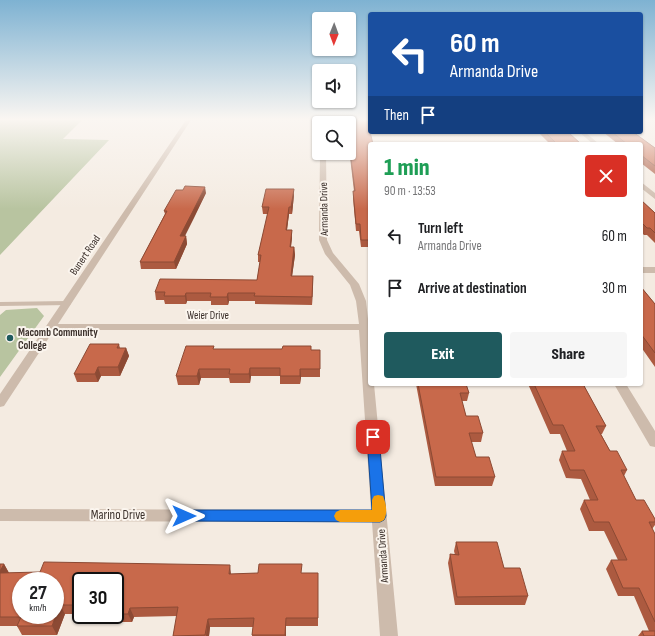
<!DOCTYPE html>
<html lang="en">
<head>
<meta charset="utf-8">
<style>
	body { margin:0; font-family:"Sofia Sans Condensed",sans-serif; background:#f6f6f6; color:#202124; height:100vh; display:flex; flex-direction:column; font-size:15px; white-space:nowrap }
	* { box-sizing:border-box; margin:0 }
	p { font-size:13px; color:#757577 }
	.icon { flex:none; width:22px; height:22px; fill:none; stroke:currentColor; stroke-width:2; stroke-linecap:round; stroke-linejoin:round }
	.map { position:relative; flex:1; overflow:hidden }
	.sheet { position:absolute; left:368px; top:142px; width:275px; height:244px; display:flex; flex-direction:column; background:#fff; border-radius:4px; box-shadow:0 1px 3px #0004 }
	.sheet>* { flex:none }
	.banner { position:absolute; left:368px; top:12px; width:275px; height:122px; border-radius:4px; box-shadow:0 1px 3px #0004; background:#1a4fa0; color:#fff; overflow:hidden }
	.needle { width:26px; rotate:181deg }
	.buttons { position:absolute; left:312px; top:12px; display:grid; gap:8px }
	.buttons a { display:grid; place-items:center; width:44px; height:44px; border-radius:4px; background:#fff; box-shadow:0 1px 3px #0004; font-size:20px }
	.speed { position:absolute; left:12px; top:572px; display:flex; gap:8px; font-size:20px; font-weight:700; text-align:center }
	.speed>* { display:grid; place-content:center; width:52px; height:52px; border-radius:50%; background:#fff; box-shadow:0 1px 3px #0004; line-height:1 }
	.speed small { font-size:10px; font-weight:400 }
	.speed .limit { border:2px solid #111; border-radius:6px; background:#fff; color:#111 }
	.pin { position:absolute; display:grid; place-items:center; width:34px; height:34px; color:#fff; margin:-17px; border-radius:8px; box-shadow:0 2px 6px #0006 }
	.me { position:absolute; width:44px; margin:-22px; rotate:90deg; stroke-linejoin:round; filter:drop-shadow(0 0 3px #0008) }
	.turn { display:flex; align-items:center; gap:14px; height:84px; padding:0 16px; font-size:18px }
	.turn .icon { width:52px; height:52px; stroke-width:2.5 }
	.turn b { display:block; font-size:28px; line-height:34px }
	.then { display:flex; align-items:center; height:38px; padding:0 16px; background:#0003; gap:8px; font-size:15px }
	.round { display:grid; place-items:center; flex:none; width:42px; height:42px; border-radius:4px; background:#f6f6f6 }
	.headline { display:flex; align-items:center; justify-content:space-between; height:68px; padding:0 16px }
	h1 { font-size:24px; font-weight:800; line-height:30px; color:#1e9e55 }
	.cta { display:flex; gap:8px; margin-top:auto; padding:8px 16px }
	.cta a { flex:1; height:46px; border-radius:4px; background:#1f5a5e; color:#fff; font-size:16px; font-weight:800; line-height:46px; text-align:center }
	.cta a+a { background:#f6f6f6; color:#202124 }
	ul { padding:0; list-style:none }
	li { display:flex; align-items:center; gap:12px; height:52px; padding:0 16px }
	li div { flex:1 }
	li b { display:block; font-size:15px }
	li em { font-style:normal }
	.map>svg:first-child { display:block }
</style>
</head>
<body>
<div class="map">
<svg width="655" height="636" viewBox="0 0 655 636">
	<rect width="100%" height="100%" fill="#f4ebe1"/>
	<path fill="#b8c4a0" d="M0,120H82L63,139L109,140L0,255Z
		M37,308L44,316L0,377V315L6,310Z"/>
	<g fill="none" stroke-linecap="round" stroke-linejoin="round">
		<path fill="#cdbbac" fill-rule="evenodd" d="M67,301H70L71,303L70,305L0,306V302Z"/>
		<path fill="#cdbbac" fill-rule="evenodd" d="M186,120H191L58,324H359L356,301L350,285L325,254L319,240L320,153H326L327,240L333,253L359,284L366,301L370,337V384H374L398,636H380L372,522L0,521V509L371,510L359,330H54L4,406L0,407V394Z
			M321,120H327V123H321Z
			M579,132H585L599,144H593Z
			M641,182L655,193V199L641,188Z
			M641,267H655V273H641Z
			M614,384H626L655,431V447L650,446Z"/>
	</g>
	<path fill="#ac5a40" d="M346,120H367L370,144V247H361L359,231H356L353,198L354,191L349,149V123H346Z
		M538,132H568L581,144H550Z
		M603,132H633L655,148V174L641,163V144H618Z
		M206,193L184,236H186L187,244L176,269H141L140,262L165,214L164,211Z
		M294,195L292,214H289L287,230L292,237L291,247H294L295,255L292,276H313L312,305L255,304V301H229L228,305H211V301H187L186,304H165L164,300H156L155,292L257,280L260,262H258V255L268,214H263L262,207Z
		M641,200L655,213V243L647,235H644L641,232Z
		M641,287L655,304V367L641,347Z
		M119,344L120,348H126L129,356L120,376H101L98,382H77L74,374Z
		M214,349L320,350V377H301L300,384H280V376H251L250,383H230L229,378H201L199,385H178L176,376Z
		M416,384H466L469,393L467,401H462L466,416L483,433L481,442H471L476,457L495,477L492,486H435Z
		M528,384H583L606,426L602,434H601L610,451L627,470L624,476L636,500L655,519V525L652,529L655,534V636H638L642,631H649L634,596H618L606,569L611,560H618L604,531H589L580,509L584,500H590L581,479L566,478L559,460L562,451H567L560,434H550Z
		M456,542L504,568L528,596L525,605H455L448,563L450,554L455,555L454,551Z
		M0,564H4L9,573L231,574L318,573V626H286V636H252L253,627H210L209,636H173L177,616L134,617L132,622H105L101,615H115V581H81V614H65L57,635H22L17,626H0Z"/>
	<path fill="#8c4a34" d="M205,187L206,193L194,218L181,244L180,236Z
		M294,189V195L292,214L291,207Z
		M289,207V214L286,237V230Z
		M292,230V237L290,255V247Z
		M186,236L187,244L176,269L174,262Z
		M294,247L295,255L291,284V276Z
		M313,276V284L312,305V297Z
		M186,293L187,301L186,304L185,296Z
		M228,293L229,301L228,305L227,297Z
		M126,348L129,356L120,376L118,367Z
		M98,367L101,376L98,382L95,374Z
		M250,368L251,376L250,383L249,374Z
		M199,369L201,378L199,385L197,376Z
		M300,369L301,377L300,384Z
		M4,564L9,573L0,574V571Z
		M230,565L231,574H229Z
		M60,605L65,614L57,635L52,626Z
		M130,608L134,617L132,622L128,614Z
		M286,618V636H285Z
		M208,619L210,627L209,636H206Z"/>
	<path fill="#c8694b" stroke="#8c4a34" fill-rule="evenodd" d="M346,120H367L373,144H370V240H361L360,224H356L353,191H355L349,142V123H347Z
		M545,132H568L581,144H557Z
		M612,132H633L655,148V166L641,155V144H627Z
		M185,186L205,187L193,211L180,236H186L174,262H140L167,211H164L176,190H183Z
		M266,189H294L291,207H289L286,230H292L290,247H294L291,276H313L312,297L254,296L255,293H228L227,297H210L211,293H186L185,296H164L165,292H155L160,279L257,280L261,255H258L269,207H262Z
		M641,200L655,213V233L650,228H647L641,222Z
		M641,287L655,304V353L641,334Z
		M90,344H119L117,348H126L118,367H98L95,374H74Z
		M186,346H214L213,349H282L283,346H311V350H320V369H300V376H280V368H250L249,374H229L230,369H199L197,376H176Z
		M418,384H466L469,393H460L466,416H478L483,433H469L476,457H489L495,477H436Z
		M534,384H583L606,426H596L610,451H617L627,470H621L636,500H644L655,519V522H649L655,534V622L639,588H623L611,560H627L609,522H594L584,500H598L584,470H570L562,451H575L563,425H553Z
		M456,542H497L504,568H520L528,596L457,597L450,554L459,555Z
		M44,562L230,565L229,574L258,573L259,564H302L301,573H318V618H286L285,635H252L254,618L208,619L205,635L173,636L178,607L130,608L128,614H115V581H81V605H60L52,626H17L21,617H0V573L40,572ZM21,581H55V615H21Z
		M0,564H4L0,571Z
		M642,631H655V636H644Z"/>
	<linearGradient id="sky" x2="0" y2="1"><stop stop-color="#7eb2d2"/><stop offset="0.57" stop-color="#faf6f2"/><stop offset="1" stop-color="#faf6f2" stop-opacity="0"/></linearGradient>
	<rect width="655" height="209" fill="url(#sky)"/>
	<path fill="#1a73e8" stroke="#114b97" d="M373,433L377,434L379,437L386,516L384,520L380,522L184,521L179,520L177,516L179,511L184,510H372L367,437L369,434Z"/>
	<path fill="#f59e0b" d="M378,495L383,496C386,503 388,513 384,520L380,522H340L336,520L334,516L336,512L340,510H372V500L374,496Z"/>
	<circle fill="#1f5a5e" stroke="#fbf5ee" stroke-width="1.5" cx="10" cy="338" r="4"/>
	<g text-anchor="middle" dominant-baseline="central" stroke-width="4" stroke-linejoin="round" paint-order="stroke">
		<g font-size="11" fill="#3b302b" stroke="#fbf5ee">
			<text transform="translate(324 209) rotate(-91)">Armanda Drive</text>
			<text transform="translate(85 255) rotate(-56)">Bunert Road</text>
			<text x="208" y="315">Weier Drive</text>
			<text transform="translate(383 556) rotate(-94)">Armanda Drive</text>
		</g>
		<g font-size="11" font-weight="bold" fill="#3b302b" stroke="#fbf5ee" text-anchor="start">
			<text x="18" y="332">Macomb Community<tspan x="18" dy="13">College</tspan></text>
		</g>
		<g font-size="13" fill="#3b302b" stroke="#fbf5ee">
			<text x="118" y="515">Marino Drive</text>
		</g>
	</g>
</svg>
<div class="buttons">
<a><svg class="needle" viewBox="-14 -14 28 28"><path d="M0-13l5 13h-10z" fill="#e53935"/><path d="M0 13l5-13h-10z" fill="#757577"/></svg></a>
<a><svg class="icon" aria-label="sound" viewBox="0 0 24 24"><path d="M4 9h4l5-4v14l-5-4H4zM17 9q2 3 0 6"/></svg></a>
<a><svg class="icon" aria-label="search" viewBox="0 0 24 24"><circle cx="10" cy="10" r="6"/><path d="M15 15l6 6"/></svg></a>
</div>
<div class="speed"><div>27<small>km/h</small></div><div class="limit">30</div></div>
<div class="pin" style="left:373px;top:437px;background:#d93025"><svg class="icon" aria-label="arrive" viewBox="0 0 24 24"><path d="M6 21V4h12l-3 4 3 4H6"/></svg></div>
<svg class="me" style="left:184px;top:516px" viewBox="-20 -20 40 40"><path d="M0-17L14 15 0 8-14 15z" fill="#1a73e8" stroke="#fff" stroke-width="4"/></svg>
<div class="banner">
<div class="turn"><svg class="icon" aria-label="left" viewBox="0 0 24 24"><path d="M17 20v-9H6M10 6l-5 5 5 5"/></svg><div><b>60 m</b>Armanda Drive</div></div>
<div class="then">Then<svg class="icon" aria-label="arrive" viewBox="0 0 24 24"><path d="M6 21V4h12l-3 4 3 4H6"/></svg></div>
</div>
<section class="sheet">
<div class="headline"><div><h1>1 min</h1><p>90 m · 13:53</p></div><a class="round" style="background:#d93025;color:#fff"><svg class="icon" aria-label="close" viewBox="0 0 24 24"><path d="M6 6l12 12M18 6L6 18"/></svg></a></div>
<ul>
<li><svg class="icon" aria-label="left" viewBox="0 0 24 24"><path d="M17 20v-9H6M10 6l-5 5 5 5"/></svg><div><b>Turn left</b><p>Armanda Drive</p></div><em>60 m</em></li>
<li><svg class="icon" aria-label="arrive" viewBox="0 0 24 24"><path d="M6 21V4h12l-3 4 3 4H6"/></svg><div><b>Arrive at destination</b></div><em>30 m</em></li>
</ul>
<div class="cta"><a>Exit</a><a>Share</a></div>
</section>
</div>
</body>
</html>
